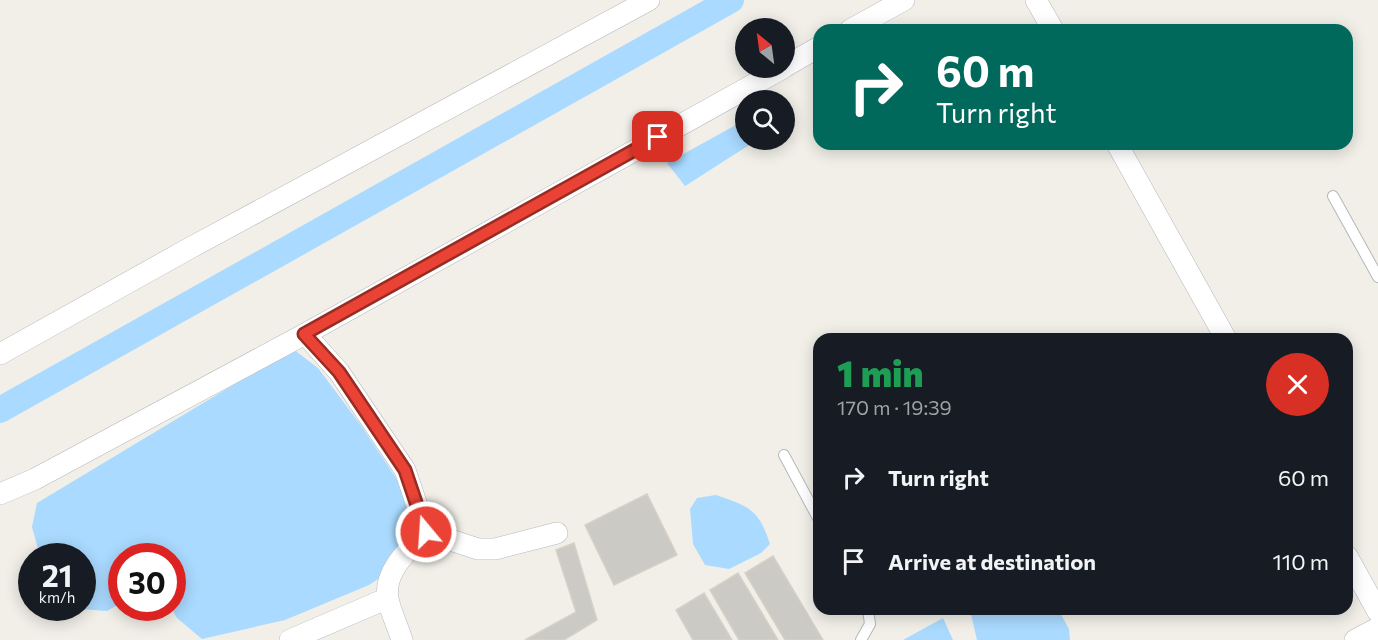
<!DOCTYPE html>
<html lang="en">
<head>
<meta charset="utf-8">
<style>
	body { margin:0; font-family:Commissioner,sans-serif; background:#242831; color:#f1f3f6; height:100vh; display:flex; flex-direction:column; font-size:22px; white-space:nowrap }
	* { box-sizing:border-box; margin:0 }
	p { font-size:20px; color:#9ea1a6 }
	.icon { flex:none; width:33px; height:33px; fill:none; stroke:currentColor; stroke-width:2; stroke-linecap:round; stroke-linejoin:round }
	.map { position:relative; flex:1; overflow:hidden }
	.side { position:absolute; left:813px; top:333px; width:540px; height:282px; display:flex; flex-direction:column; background:#171b24; border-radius:18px; box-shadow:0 3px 15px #0003 }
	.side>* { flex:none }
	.banner { position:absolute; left:813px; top:24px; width:540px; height:126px; border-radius:18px; box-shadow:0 3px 15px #0003; background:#00695c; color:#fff; overflow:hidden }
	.needle { width:39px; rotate:331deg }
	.buttons { position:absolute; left:735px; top:18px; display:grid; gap:12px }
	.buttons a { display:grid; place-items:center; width:60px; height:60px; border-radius:50%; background:#171b24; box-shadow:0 3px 15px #0003; font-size:30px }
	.speed { position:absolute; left:18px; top:543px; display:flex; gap:12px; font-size:30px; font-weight:700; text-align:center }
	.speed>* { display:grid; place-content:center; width:78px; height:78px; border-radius:50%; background:#171b24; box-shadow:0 3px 15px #0003; line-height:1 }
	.speed small { font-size:15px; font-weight:400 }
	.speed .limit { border:9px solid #d22; background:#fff; color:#111 }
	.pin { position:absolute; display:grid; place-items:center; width:51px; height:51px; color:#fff; margin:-26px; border-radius:12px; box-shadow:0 3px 9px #0006 }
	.me { position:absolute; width:66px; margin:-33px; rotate:342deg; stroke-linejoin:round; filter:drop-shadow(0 0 4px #0008) }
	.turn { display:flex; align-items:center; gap:21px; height:126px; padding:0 24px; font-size:27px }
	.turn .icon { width:78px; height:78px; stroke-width:2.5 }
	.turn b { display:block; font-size:42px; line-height:51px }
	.round { display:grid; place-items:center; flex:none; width:63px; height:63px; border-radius:32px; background:#242831 }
	.overview { display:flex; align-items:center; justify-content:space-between; height:102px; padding:0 24px }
	h1 { font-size:36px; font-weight:800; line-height:45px; color:#1e9e55 }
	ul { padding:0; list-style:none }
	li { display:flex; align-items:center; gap:18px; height:84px; padding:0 24px }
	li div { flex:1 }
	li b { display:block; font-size:22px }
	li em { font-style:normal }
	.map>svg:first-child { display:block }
</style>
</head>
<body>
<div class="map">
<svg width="1378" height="640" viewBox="0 0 1378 640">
	<rect width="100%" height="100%" fill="#f1efe8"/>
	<path fill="#aadaff" d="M745,120L746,140H757L685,186L667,163Z
		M293,349L318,368L360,424L396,478L417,515L416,527L393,552L380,578L369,585L285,620L202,639L177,618L171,608L172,556H122L121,603L107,611L68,608H82V556H40L32,527L37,503Z
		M716,495C748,506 759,509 770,544L761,553L729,569L705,565L693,544L690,509L697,498Z
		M1058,609L1069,629L1070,640H977L970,610Z
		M943,618L953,640H903Z"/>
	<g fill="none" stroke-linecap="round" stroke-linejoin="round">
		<path stroke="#aadaff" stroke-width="26" d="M0,410L731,0"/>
	</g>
	<path fill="#cccac5" stroke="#d6d1c6" stroke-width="1.5" d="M647,494L677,555L614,585L585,525Z
		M574,543L597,620L564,640H525L576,612L556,550Z
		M773,556L823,640H785L745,573Z
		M738,573L778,640H739L710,590Z
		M704,593L732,640H693L676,610Z"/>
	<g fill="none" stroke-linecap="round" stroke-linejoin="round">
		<defs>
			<path id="lane" d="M1333,196L1378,277
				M784,455L819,520
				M861,640L870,624L868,609"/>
			<path id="street" d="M1036,0L1053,30
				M850,30L904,0
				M784,67L819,47
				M1117,144L1226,339
				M305,334L339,372L405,470L426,532C408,550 383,572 388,599C391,613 398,627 402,640
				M0,354L190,248L649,0
				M0,494L35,479L305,334L783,68
				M426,532L478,549H495L557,533
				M1347,556L1378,612
				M290,640L388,598
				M1355,640L1378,628"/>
		</defs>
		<use href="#lane" stroke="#b5b8bc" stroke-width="12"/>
		<use href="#street" stroke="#b5b8bc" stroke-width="22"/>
		<use href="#lane" stroke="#fff" stroke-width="10"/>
		<use href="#street" stroke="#fff" stroke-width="21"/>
	</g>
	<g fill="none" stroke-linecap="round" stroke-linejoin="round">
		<defs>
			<path id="route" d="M426,532L405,470L339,372L304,334L658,137"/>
		</defs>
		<use href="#route" stroke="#982c22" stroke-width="15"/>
		<use href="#route" stroke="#ea4335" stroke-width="10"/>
	</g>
</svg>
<div class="buttons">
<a><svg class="needle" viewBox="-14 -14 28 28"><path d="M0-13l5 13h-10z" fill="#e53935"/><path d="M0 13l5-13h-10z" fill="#9ea1a6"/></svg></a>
<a><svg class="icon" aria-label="search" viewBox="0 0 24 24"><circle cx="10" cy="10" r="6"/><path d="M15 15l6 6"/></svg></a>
</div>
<div class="speed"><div>21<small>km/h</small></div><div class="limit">30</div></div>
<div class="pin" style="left:658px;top:137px;background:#d93025"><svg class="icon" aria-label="arrive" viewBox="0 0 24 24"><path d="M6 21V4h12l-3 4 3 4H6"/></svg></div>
<svg class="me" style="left:426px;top:532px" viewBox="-20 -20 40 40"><circle r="17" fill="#ea4335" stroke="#fff" stroke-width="3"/><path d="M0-11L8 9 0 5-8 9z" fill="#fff"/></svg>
<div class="banner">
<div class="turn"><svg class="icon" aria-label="right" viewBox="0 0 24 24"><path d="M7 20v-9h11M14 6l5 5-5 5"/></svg><div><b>60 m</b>Turn right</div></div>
</div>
<section class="side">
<div class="overview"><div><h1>1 min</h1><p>170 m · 19:39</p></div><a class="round" style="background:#d93025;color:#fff"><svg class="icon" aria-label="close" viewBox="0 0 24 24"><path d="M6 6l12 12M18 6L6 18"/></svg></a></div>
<ul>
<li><svg class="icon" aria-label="right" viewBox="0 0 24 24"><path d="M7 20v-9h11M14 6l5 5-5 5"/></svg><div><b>Turn right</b></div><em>60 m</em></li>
<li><svg class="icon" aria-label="arrive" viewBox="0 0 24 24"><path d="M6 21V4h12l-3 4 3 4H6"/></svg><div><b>Arrive at destination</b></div><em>110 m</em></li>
</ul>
</section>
</div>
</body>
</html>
